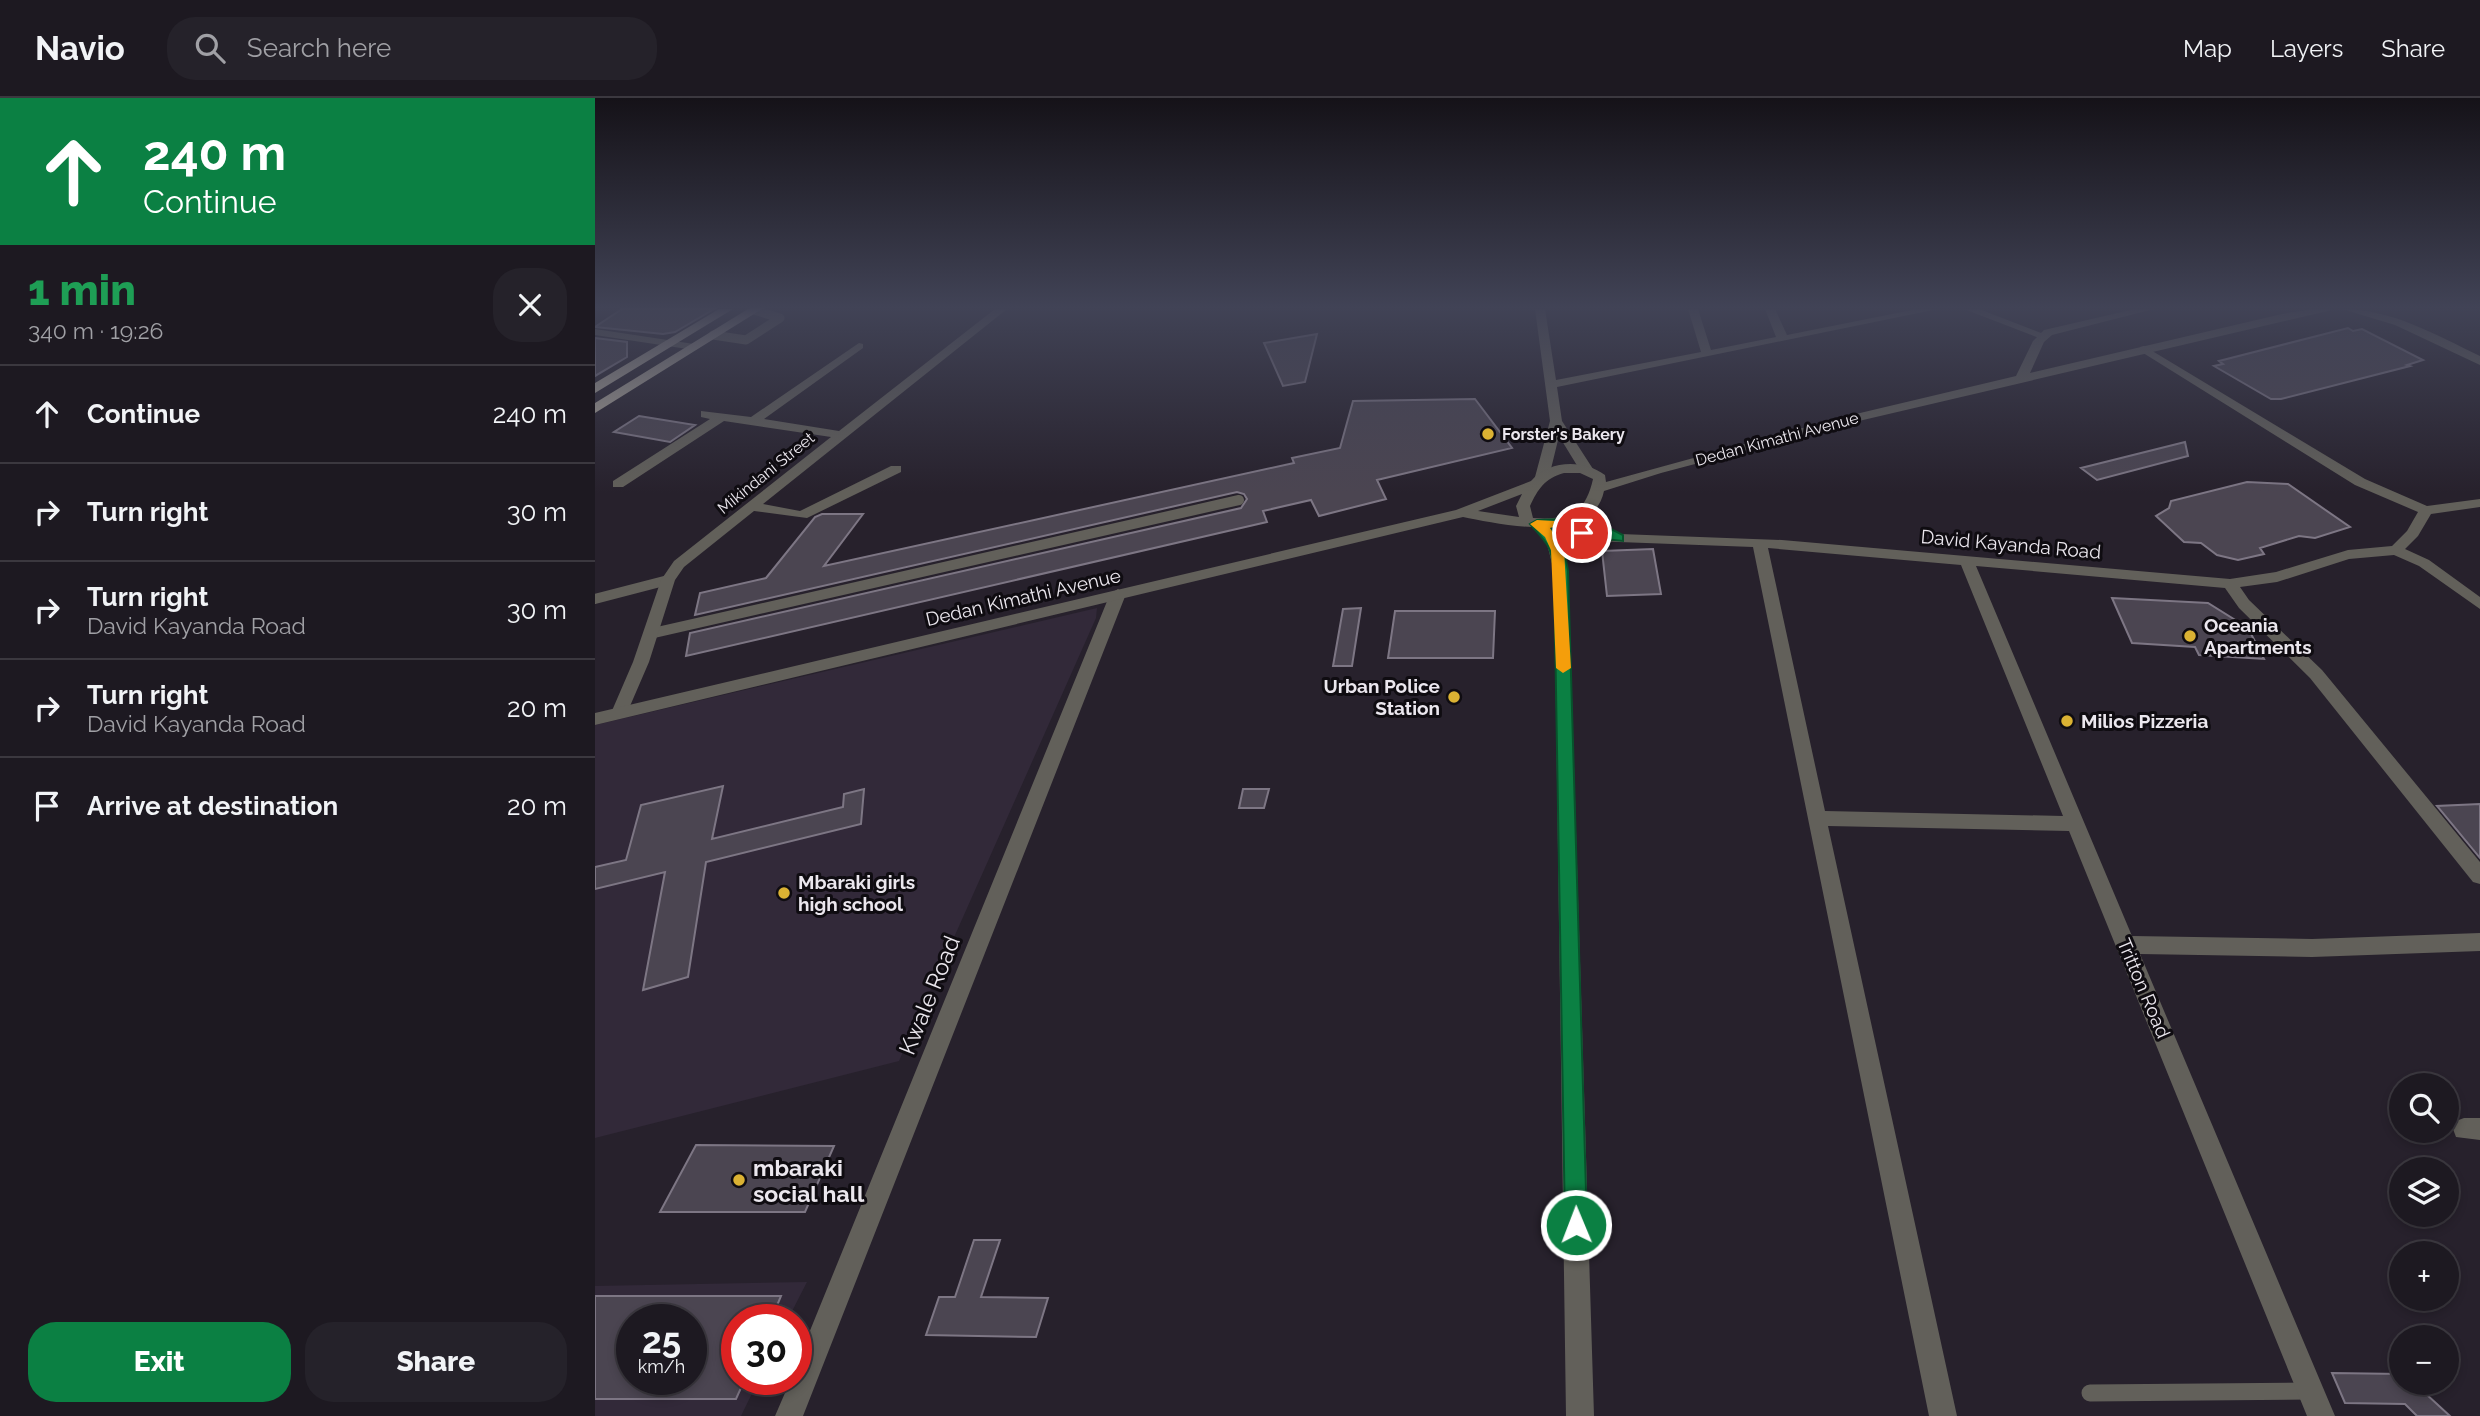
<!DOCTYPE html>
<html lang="en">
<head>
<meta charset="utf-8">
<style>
	body { margin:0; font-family:Raleway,sans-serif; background:#25222a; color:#f1f3f6; height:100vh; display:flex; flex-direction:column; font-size:26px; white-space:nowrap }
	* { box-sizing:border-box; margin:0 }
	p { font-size:23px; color:#a0a0a5 }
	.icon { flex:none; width:38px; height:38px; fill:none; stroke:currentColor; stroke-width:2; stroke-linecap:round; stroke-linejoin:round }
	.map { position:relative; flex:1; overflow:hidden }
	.panel { display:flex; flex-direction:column; background:#1d1921; width:595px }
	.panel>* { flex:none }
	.top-card { background:#0b8043; color:#fff; overflow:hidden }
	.fabs { position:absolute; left:1794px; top:975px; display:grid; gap:14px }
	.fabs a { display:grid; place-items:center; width:70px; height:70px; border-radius:50%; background:#1d1921; box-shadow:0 4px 10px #0003,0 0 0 2px #3b383f; font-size:35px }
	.speed { position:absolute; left:21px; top:1206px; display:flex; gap:14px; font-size:35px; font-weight:700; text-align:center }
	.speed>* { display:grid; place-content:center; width:91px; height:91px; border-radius:50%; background:#1d1921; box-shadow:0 4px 10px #0003,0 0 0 2px #3b383f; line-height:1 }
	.speed small { font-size:18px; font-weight:400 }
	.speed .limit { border:10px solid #d22; background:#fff; color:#111 }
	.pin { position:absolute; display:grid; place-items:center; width:60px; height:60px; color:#fff; margin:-30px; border:4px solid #fff; border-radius:50%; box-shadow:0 2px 7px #0007 }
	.me { position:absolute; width:77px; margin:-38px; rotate:359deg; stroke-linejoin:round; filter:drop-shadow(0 0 5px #0008) }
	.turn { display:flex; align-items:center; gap:24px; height:147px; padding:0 28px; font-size:32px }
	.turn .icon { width:91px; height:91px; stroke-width:2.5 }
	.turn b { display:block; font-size:49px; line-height:60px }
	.round { display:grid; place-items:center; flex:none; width:74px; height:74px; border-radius:28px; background:#25222a }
	.overview { display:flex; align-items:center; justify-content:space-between; height:119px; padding:0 28px }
	h1 { font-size:42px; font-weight:800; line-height:52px; color:#1e9e55 }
	.button { display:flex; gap:14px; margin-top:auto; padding:14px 28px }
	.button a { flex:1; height:80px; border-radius:28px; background:#0b8043; color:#fff; font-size:28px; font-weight:800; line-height:80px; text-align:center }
	.button a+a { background:#25222a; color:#f1f3f6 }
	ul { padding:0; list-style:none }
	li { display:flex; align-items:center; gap:21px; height:98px; padding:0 28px; border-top:2px solid #3b383f }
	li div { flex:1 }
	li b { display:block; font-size:26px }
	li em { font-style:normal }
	header { display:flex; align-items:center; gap:42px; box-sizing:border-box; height:98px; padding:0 35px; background:#1d1921; border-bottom:2px solid #3b383f }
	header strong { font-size:33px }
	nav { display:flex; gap:38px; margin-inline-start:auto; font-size:24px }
	.search { width:490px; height:63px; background:#25222a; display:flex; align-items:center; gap:18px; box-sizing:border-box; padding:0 24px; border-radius:28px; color:#a0a0a5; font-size:26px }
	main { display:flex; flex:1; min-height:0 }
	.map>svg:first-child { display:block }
</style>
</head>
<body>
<header>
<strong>Navio</strong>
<div class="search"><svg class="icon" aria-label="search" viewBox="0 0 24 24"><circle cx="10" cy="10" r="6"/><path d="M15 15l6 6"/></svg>Search here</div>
<nav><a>Map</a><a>Layers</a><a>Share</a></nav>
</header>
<main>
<section class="panel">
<div class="top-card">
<div class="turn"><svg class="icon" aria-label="ahead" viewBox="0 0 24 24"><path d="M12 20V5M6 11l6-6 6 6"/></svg><div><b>240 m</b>Continue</div></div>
</div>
<div class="overview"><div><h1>1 min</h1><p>340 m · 19:26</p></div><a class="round"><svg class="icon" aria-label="close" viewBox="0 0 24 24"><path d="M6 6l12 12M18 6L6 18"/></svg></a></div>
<ul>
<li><svg class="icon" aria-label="ahead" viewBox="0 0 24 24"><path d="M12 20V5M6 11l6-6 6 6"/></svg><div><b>Continue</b></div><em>240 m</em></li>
<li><svg class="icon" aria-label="right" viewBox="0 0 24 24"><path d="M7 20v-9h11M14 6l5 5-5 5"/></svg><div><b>Turn right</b></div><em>30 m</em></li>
<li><svg class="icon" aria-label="right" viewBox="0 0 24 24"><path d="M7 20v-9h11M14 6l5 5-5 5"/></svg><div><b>Turn right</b><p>David Kayanda Road</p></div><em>30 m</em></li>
<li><svg class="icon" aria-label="right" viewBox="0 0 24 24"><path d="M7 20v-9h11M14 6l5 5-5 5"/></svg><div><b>Turn right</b><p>David Kayanda Road</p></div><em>20 m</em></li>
<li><svg class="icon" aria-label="arrive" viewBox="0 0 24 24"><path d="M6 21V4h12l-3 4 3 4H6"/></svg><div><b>Arrive at destination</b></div><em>20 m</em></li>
</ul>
<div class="button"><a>Exit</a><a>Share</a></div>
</section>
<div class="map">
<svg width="1885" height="1318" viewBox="0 0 1885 1318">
	<rect width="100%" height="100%" fill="#27212c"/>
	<path fill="#322939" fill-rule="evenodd" d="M502,510L501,520L304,963L0,1040V627Z
		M212,1184L193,1221L142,1222V1281H164L146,1318H0V1188ZM37,1222H96V1281H37Z"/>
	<path fill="#4b4551" stroke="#7d7684" stroke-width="2" fill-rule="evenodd" d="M27,211H119L80,234L68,236L0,229Z
		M1753,230L1758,233L1767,231L1828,262L1812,267L1815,268L1686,301H1676L1619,268L1628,266L1624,263Z
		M722,236L710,284L688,288L669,245Z
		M0,240L32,244V259L0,278Z
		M880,301L917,350L782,382L791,401L724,418L716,402L668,413L672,424L91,558L95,535L646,410L652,401L649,396L642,394L100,517L105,495L171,480L220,419L227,416H268L229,468L699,365L697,360L745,350L758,303Z
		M44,318L100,327L75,344L19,334Z
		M1590,344L1593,358L1502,382L1486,370Z
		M1652,384L1693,386L1755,429L1720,440L1704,438L1665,450L1669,456L1643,462L1622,457L1606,445L1589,444L1561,418L1574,410L1576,403Z
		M1058,451L1066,496L1012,498L1007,453Z
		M1517,500L1613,505L1653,530L1669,561L1604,557L1600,549L1537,545Z
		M766,510L757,568H738L748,511Z
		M800,513H900L898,560H793Z
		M128,688L117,741L248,709L249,696L269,691L266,726L111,764L93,879L48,892L70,774L0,791V769L31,762L46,707Z
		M648,691H674L669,710H644Z
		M1885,706V760L1842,708Z
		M101,1047L239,1048L210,1114H65Z
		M379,1142H405L386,1199L453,1200L441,1239L331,1237L344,1199H360Z
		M0,1198H186L176,1222H142V1281H150L141,1301H0ZM37,1222H96V1281H37Z
		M1737,1275L1806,1276V1284H1818L1855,1318H1822L1810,1306L1750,1305Z"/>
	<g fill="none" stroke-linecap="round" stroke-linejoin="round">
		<path stroke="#62605a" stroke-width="9" d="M118,237L151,242L185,220L159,212"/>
		<path stroke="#62605a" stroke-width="10" d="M0,501L73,482
			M54,536L644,402"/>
		<path stroke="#62605a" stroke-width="17" d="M1495,1295L1716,1293"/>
		<path fill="#62605a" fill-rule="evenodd" d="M400,211H412L168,406L205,413L296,368H306V374L212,420L159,413L89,469L80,482L54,564L32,615L24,621L18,619L16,615L38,564L66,482L79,463L236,339L129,323L28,389H18V383L115,321L106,319V313L156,319L264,245L268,246V250L169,321L244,333Z
			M940,211H950L961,282L1106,254L1093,211H1103L1116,252L1181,239L1170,211H1180L1192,237L1322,211H1343L962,289L967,323L998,371L991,375L986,374L964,338L954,379L947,383L940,379L955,323Z
			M1369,211H1384L1454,238L1444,240Z
			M0,231L99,246L105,249L99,252L0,237Z
			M1549,248L1770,381L1832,408L1885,401V409L1836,416L1823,438L1810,451L1834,462L1885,499V511L1824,468L1799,457L1754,461L1682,484L1645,489L1654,502L1727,572L1885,764V786L1878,784L1715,580L1644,510L1630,490L1381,468L1537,838L1717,841L1885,835V853L1717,859L1545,856L1740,1318H1712L1474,733L1233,728L1362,1318H1334L1158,449L997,443L980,437L974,420L981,416L986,417L991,431L1003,435L996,429L988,411L995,407L1000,408L1009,427L1025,436L1187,442L1635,481L1681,474L1753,452L1797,448L1812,433L1823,414L1760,387L1545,253V249ZM1173,450L1366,467L1468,718L1230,713Z
			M942,422C963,428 970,454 973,473L999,1318H971L959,473L952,446L935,426Z
			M523,491L531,496L208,1318H180L196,1281H201V1267L515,496Z
			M1869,1020H1885V1042L1861,1039L1858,1031L1861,1023Z"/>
		<path fill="#62605a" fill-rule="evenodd" d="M1540,211H1559L1457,237L1449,244L1435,275L1687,216L1718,211L1737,212L1251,326L1066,375L1009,393C998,448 905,426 868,419L0,627V615L861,412L936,383C954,362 988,361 1010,377L1011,384L1244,320L1421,278L1438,243L1449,232ZM969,375H985L998,381C990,417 973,422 938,420L935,408C943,391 950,380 969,375ZM927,396L921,408L924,419L883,413Z
			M1747,211C1797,211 1841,237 1885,258V267L1800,227Z"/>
		<path fill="#aca69a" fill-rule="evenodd" d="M124,211H138L0,295V285Z
			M153,211H167L0,315V305Z"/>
	</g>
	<linearGradient id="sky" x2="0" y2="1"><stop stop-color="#151218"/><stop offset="0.53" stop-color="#414356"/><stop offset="1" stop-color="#414356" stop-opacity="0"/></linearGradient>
	<rect width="1885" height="395" fill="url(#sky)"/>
	<path fill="#0b8043" stroke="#07532c" stroke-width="2" d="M995,408L999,409L1008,427L1028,437V443L982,438V432L1001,433L991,418L975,427L954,429C968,440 970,456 973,473L992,1127L989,1135L981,1138L973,1135L970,1127L959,473C956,447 952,445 935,426L942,422L968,421Z"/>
	<path fill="#f59e0b" d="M942,422L959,423L965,427L955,430L969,452L976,570L968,575L961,570L956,452L950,439L935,426Z"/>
	<g fill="#dbb233" stroke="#0f0c11" stroke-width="2.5">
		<circle cx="893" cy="336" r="7"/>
		<circle cx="1595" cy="538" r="7"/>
		<circle cx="859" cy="599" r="7"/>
		<circle cx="1472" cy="623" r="7"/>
		<circle cx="189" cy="795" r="7"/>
		<circle cx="144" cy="1082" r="7"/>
	</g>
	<g text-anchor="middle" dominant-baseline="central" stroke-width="6" stroke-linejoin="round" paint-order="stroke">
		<g font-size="16" font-weight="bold" fill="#ebe7ee" stroke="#0f0c11" text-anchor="start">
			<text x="907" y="336">Forster's Bakery</text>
		</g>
		<g font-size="16" fill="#ebe7ee" stroke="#0f0c11">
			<text transform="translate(1182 341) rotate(-15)">Dedan Kimathi Avenue</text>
			<text transform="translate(171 375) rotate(-39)">Mikindani Street</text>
		</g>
		<g font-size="19" fill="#ebe7ee" stroke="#0f0c11">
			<text transform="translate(1416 446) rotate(5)">David Kayanda Road</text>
			<text transform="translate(428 499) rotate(-13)">Dedan Kimathi Avenue</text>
			<text transform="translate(1549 890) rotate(67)">Tritton Road</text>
		</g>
		<g font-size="19" font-weight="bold" fill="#ebe7ee" stroke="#0f0c11" text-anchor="start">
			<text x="1609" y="527">Oceania<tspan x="1609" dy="22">Apartments</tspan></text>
			<text x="845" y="588" text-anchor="end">Urban Police<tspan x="845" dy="22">Station</tspan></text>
			<text x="1486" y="623">Milios Pizzeria</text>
			<text x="203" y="784">Mbaraki girls<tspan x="203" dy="22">high school</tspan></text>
		</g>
		<g font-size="23" fill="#ebe7ee" stroke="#0f0c11">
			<text transform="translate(334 897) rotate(-68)">Kwale Road</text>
		</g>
		<g font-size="23" font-weight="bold" fill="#ebe7ee" stroke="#0f0c11" text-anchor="start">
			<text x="158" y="1069">mbaraki<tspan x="158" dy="26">social hall</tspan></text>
		</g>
	</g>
</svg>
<div class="fabs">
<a><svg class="icon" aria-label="search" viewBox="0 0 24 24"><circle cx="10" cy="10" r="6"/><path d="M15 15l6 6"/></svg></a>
<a><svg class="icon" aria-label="layers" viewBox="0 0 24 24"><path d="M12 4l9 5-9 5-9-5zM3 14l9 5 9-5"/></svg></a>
<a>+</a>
<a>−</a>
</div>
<div class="speed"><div>25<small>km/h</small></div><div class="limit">30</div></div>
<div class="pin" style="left:987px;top:435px;background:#d93025"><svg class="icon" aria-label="arrive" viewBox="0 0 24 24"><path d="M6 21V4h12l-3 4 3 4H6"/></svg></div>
<svg class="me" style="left:981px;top:1127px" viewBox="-20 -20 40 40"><circle r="17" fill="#0b8043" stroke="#fff" stroke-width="3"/><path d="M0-11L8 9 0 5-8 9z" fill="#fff"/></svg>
</div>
</main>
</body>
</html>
